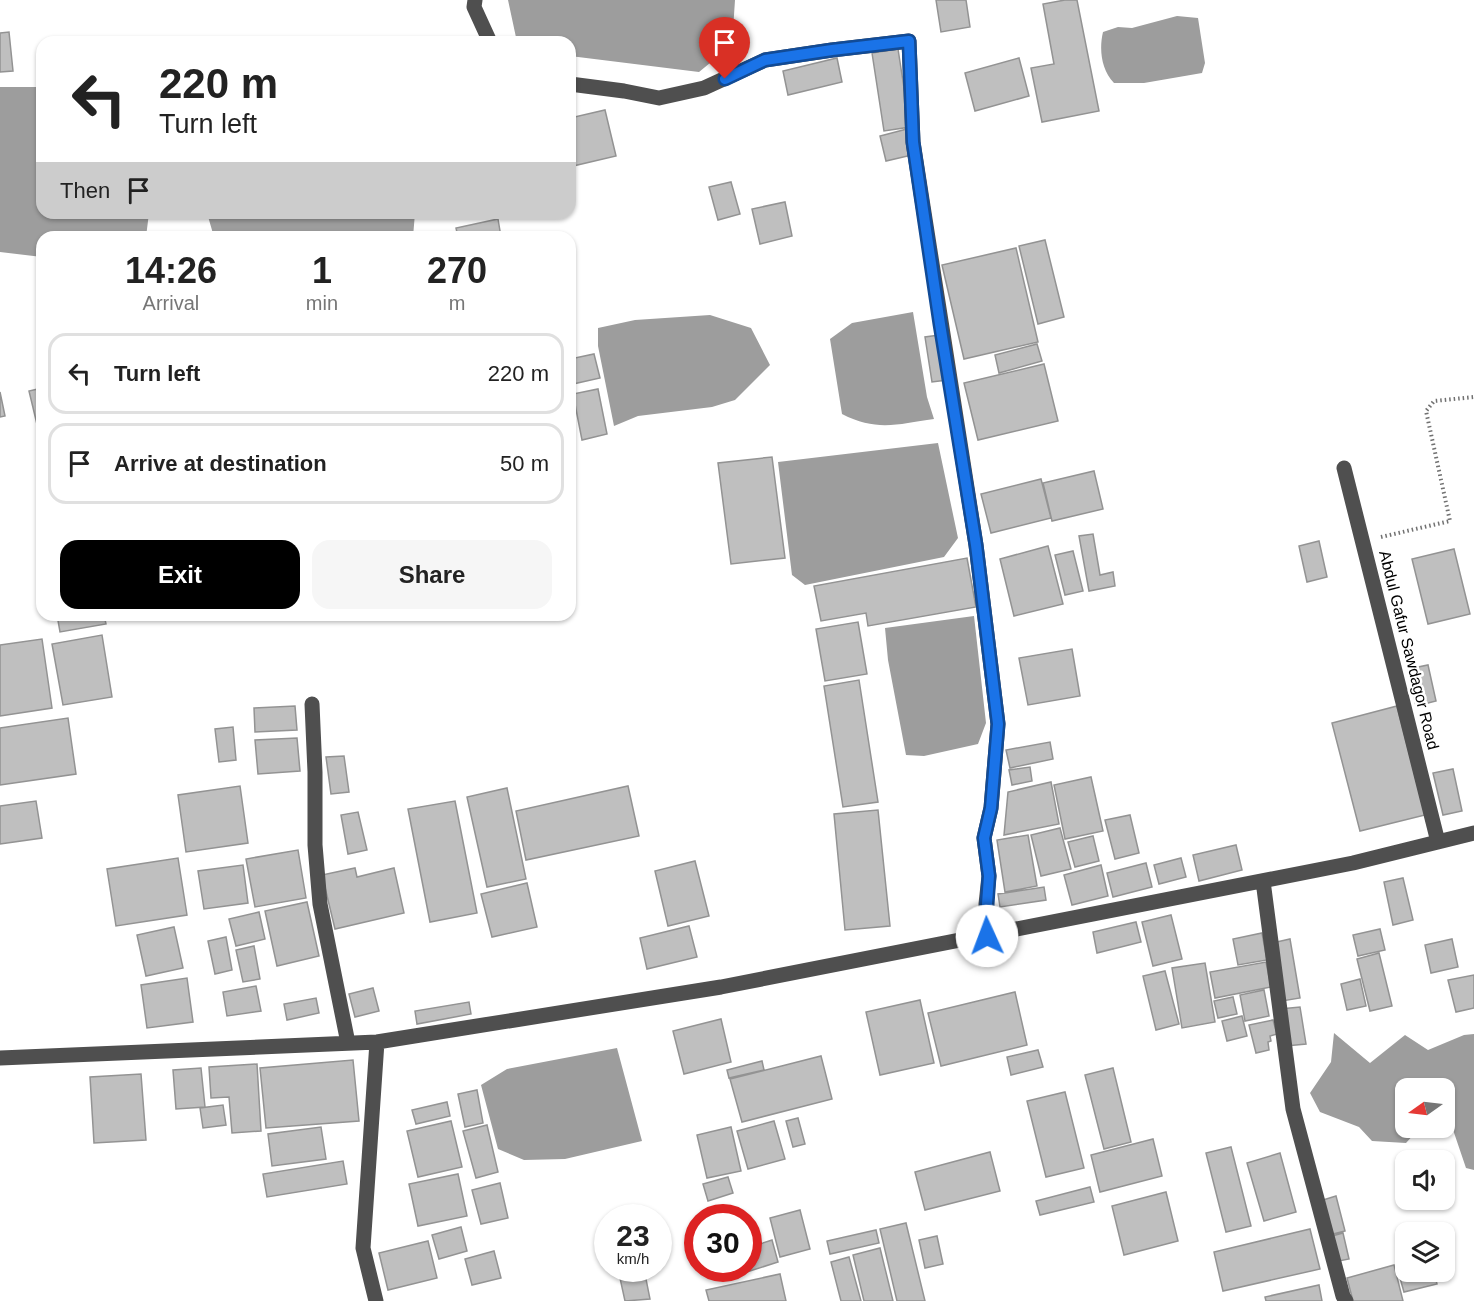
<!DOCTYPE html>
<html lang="en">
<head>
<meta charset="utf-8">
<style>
	body { margin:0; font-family:Arial,sans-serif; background:#f6f6f6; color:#222; height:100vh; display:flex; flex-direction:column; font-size:22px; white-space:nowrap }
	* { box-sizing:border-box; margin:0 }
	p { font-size:20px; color:#767676 }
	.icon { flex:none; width:33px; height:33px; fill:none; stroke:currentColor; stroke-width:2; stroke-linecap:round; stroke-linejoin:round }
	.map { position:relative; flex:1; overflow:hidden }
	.drawer { position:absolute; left:36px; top:231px; width:540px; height:390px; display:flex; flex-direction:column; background:#fff; border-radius:18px; box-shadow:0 2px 4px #0004 }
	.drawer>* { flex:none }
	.guide { position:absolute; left:36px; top:36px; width:540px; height:183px; border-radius:18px; box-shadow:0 2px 4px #0004; background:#fff; color:#222; overflow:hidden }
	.needle { width:39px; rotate:256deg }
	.buttons { position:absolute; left:1395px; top:1078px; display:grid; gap:12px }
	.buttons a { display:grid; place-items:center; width:60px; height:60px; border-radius:12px; background:#fff; box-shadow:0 2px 4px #0004; font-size:30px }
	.speed { position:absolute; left:594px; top:1204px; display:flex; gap:12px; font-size:30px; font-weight:700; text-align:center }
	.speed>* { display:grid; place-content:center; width:78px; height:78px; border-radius:50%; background:#fff; box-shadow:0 2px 4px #0004; line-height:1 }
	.speed small { font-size:15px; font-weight:400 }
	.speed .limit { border:9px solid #d22; background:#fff; color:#111 }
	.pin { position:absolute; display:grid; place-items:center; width:51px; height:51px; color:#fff; margin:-62px -26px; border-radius:50% 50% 50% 0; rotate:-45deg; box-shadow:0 0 6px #0007 }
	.pin .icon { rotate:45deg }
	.me { position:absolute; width:66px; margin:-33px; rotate:358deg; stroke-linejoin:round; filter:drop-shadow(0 0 4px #0008) }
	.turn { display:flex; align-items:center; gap:21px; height:126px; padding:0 24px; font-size:27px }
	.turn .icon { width:78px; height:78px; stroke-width:2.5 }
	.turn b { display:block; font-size:42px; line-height:51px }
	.then { display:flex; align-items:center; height:57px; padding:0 24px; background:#0003; gap:12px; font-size:22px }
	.eta { display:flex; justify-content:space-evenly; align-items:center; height:102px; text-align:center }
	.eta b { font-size:36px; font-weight:800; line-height:42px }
	.button { display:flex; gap:12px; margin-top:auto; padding:12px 24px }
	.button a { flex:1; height:69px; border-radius:18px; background:#000; color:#fff; font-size:24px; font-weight:800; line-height:69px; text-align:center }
	.button a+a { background:#f6f6f6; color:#222 }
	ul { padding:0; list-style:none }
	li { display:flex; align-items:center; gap:18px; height:81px; margin:0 12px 9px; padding:0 12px; border:3px solid #e0e0e0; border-radius:18px }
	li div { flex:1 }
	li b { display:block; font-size:22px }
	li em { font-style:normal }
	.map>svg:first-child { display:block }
</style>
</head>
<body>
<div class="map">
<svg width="1474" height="1301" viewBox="0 0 1474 1301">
	<rect width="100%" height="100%" fill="#fff"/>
	<path fill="#9d9d9d" d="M508,0H735L732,45L699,72L570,56V42H517Z
		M1177,16L1198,18L1205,63L1202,73L1144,83H1114C1101,69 1099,49 1103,32L1118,27L1132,28Z
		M0,87H42V213H149L146,237H42V257L0,252Z
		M207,213H415L413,237H214Z
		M913,312L927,397L934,419C898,424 877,432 842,414L830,339L852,323Z
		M710,315L751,328L770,365L735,400L712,407L638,416L614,426L598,346V328L635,320Z
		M938,443L958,538L944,557L805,585L792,575L778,462Z
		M974,616L986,723L978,744L924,756L906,755L888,660L885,628Z
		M1334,1033L1370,1063L1405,1035L1428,1050L1464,1035L1474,1034V1170L1466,1168L1449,1118L1445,1120L1444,1089H1406V1128H1425L1416,1132L1406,1143L1372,1141L1359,1127L1320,1112L1310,1093L1331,1062Z
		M617,1048L642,1141L565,1159L524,1160L498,1149L481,1085L507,1069Z"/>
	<path fill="#bfbfbf" stroke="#939393" stroke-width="1.5" d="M936,0H966L970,27L941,32Z
		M1065,0H1077L1099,111L1042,122L1031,68L1054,64L1043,4Z
		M9,32L13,71L0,72V33Z
		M898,49L910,127L884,131L872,53Z
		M837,58L842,82L788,95L783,71Z
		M1019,58L1029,96L975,111L965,73Z
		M605,110L616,156L573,166L570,153V118Z
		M907,129L912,155L886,161L880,136Z
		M731,182L740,214L718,220L709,187Z
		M785,202L792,236L760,244L752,209Z
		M498,219L501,237H458L456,228Z
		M1045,240L1064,317L1038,324L1019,246Z
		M1016,248L1038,342L964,359L942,265Z
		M939,335L947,380L932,382L925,337Z
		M1037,344L1042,361L999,373L995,355Z
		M594,354L600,378L573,384L570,359Z
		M1044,364L1058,421L978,440L964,383Z
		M42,388V441H41L29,391Z
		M598,389L607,434L582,440L573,394Z
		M0,392L5,416L0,417Z
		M772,457L785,558L731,564L718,463Z
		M1094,471L1103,509L1052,521L1043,483Z
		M1041,479L1051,518L991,533L981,494Z
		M37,496H42V525Z
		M1093,534L1100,575L1113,572L1115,586L1089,591L1079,536Z
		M1319,541L1327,577L1307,582L1299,546Z
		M1048,546L1063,604L1014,616L1000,559Z
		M1454,549L1470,614L1428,624L1412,559Z
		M1073,551L1083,591L1065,595L1055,555Z
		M967,558L976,607L868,626L866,613L821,621L814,586Z
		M57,615H104L106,624L60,632Z
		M858,622L867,674L825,681L816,629Z
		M102,635L112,697L63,705L52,644Z
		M42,639L52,708L0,716V645Z
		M1072,649L1080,696L1028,705L1019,658Z
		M1428,665L1436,701L1416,706L1408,669Z
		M859,680L878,802L843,807L824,686Z
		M295,706L297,730L255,732L254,708Z
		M1397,706L1425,815L1360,831L1332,723Z
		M68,718L76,774L0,785V728Z
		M233,727L236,760L219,762L215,729Z
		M297,738L300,771L258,774L255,740Z
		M1050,742L1053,759L1010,768L1006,750Z
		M344,756L349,792L331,794L326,757Z
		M1030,767L1032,781L1012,785L1009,770Z
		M1453,769L1462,811L1443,815L1433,773Z
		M1091,777L1103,831L1065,839L1054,785Z
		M1051,782L1059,824L1004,835L1008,792Z
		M240,786L248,843L186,852L178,795Z
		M628,786L639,836L526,860L516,811Z
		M507,788L526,879L487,887L467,797Z
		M36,801L42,838L0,844V806Z
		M455,801L477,913L430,922L408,809Z
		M878,810L890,926L845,930L834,814Z
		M358,812L367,850L348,854L341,815Z
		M1130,815L1139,853L1115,859L1105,820Z
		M1060,828L1071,869L1041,876L1031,835Z
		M1028,835L1037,886L1005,892L997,840Z
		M1093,836L1099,861L1075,867L1068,842Z
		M1236,845L1242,870L1199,881L1193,855Z
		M298,850L306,898L255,907L246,859Z
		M178,858L187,915L116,926L107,869Z
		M1181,858L1186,877L1159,884L1154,865Z
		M695,861L709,916L668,926L655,871Z
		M1146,863L1152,887L1113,897L1107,873Z
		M243,865L248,903L204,909L198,871Z
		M1101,865L1108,896L1072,905L1064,875Z
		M355,868L357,877L394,868L404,913L335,929L322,875Z
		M1403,878L1413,920L1393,925L1384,882Z
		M527,883L537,927L492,937L481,894Z
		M1044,887L1046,900L1000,907L998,894Z
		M307,902L319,956L277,966L265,911Z
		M259,912L265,939L236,946L229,919Z
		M1171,915L1182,959L1153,966L1142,922Z
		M1136,922L1141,942L1097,953L1093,932Z
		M689,926L697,957L647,969L640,938Z
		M174,927L183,968L146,976L137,935Z
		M1380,929L1385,950L1358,956L1353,935Z
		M1262,933L1267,960L1238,965L1233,939Z
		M226,937L232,970L215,974L208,941Z
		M1290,939L1300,998L1282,1001L1272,943Z
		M1452,939L1458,967L1431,973L1425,945Z
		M254,946L260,979L243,982L236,950Z
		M1379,953L1392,1006L1370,1011L1357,959Z
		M1266,962L1271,987L1215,998L1210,972Z
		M1205,963L1215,1022L1182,1028L1172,968Z
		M1165,971L1179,1024L1156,1030L1143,976Z
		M1474,975V1008L1456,1012L1448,980Z
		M187,978L193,1022L147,1028L141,985Z
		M1360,979L1366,1006L1347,1010L1341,984Z
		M256,986L261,1011L227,1016L223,992Z
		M373,988L379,1011L355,1017L349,994Z
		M1264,990L1269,1016L1245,1021L1240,995Z
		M1015,992L1027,1045L941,1066L928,1013Z
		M1233,997L1237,1014L1218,1018L1214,1001Z
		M316,998L319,1013L287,1020L284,1004Z
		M920,1000L934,1063L880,1075L866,1012Z
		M469,1002L471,1014L417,1024L415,1011Z
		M1300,1007L1306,1044L1286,1046L1280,1009Z
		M1242,1016L1247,1036L1227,1041L1222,1021Z
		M721,1019L731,1062L684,1074L673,1031Z
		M1273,1020L1277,1034L1270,1036L1271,1041L1268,1042L1269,1050L1256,1053L1249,1025Z
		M1038,1050L1043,1067L1011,1075L1007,1057Z
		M821,1056L832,1099L742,1122L730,1079Z
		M353,1060L359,1121L266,1128L260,1068Z
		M762,1061L764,1070L729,1078L727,1070Z
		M257,1064L261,1131L232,1133L229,1097L211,1098L209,1067Z
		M201,1068L205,1107L176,1109L173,1070Z
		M1113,1068L1131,1142L1104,1149L1085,1075Z
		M141,1074L146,1140L94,1143L90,1077Z
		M477,1090L483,1123L465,1127L458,1094Z
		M1065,1092L1084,1168L1046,1177L1027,1101Z
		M447,1102L450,1116L416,1124L412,1110Z
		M223,1105L226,1125L203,1128L200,1108Z
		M798,1118L805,1144L793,1147L786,1121Z
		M451,1121L462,1167L418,1177L407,1131Z
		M774,1121L785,1159L748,1169L737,1131Z
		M487,1125L498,1172L476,1178L463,1131Z
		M321,1127L326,1159L272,1166L268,1134Z
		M731,1127L741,1171L707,1178L697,1135Z
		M1153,1139L1162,1176L1100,1192L1091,1155Z
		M1231,1147L1251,1226L1226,1232L1206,1153Z
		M990,1152L1000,1191L925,1210L915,1172Z
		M1280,1153L1296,1212L1264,1221L1247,1163Z
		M343,1161L347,1184L267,1197L263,1174Z
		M458,1174L467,1216L418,1226L409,1184Z
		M728,1177L733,1193L708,1201L703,1184Z
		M500,1183L508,1218L481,1224L472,1190Z
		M1090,1187L1094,1202L1040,1215L1036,1201Z
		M1166,1192L1178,1241L1124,1255L1112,1206Z
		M1336,1196L1345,1231L1333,1234L1323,1200Z
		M800,1210L810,1249L780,1257L770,1218Z
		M906,1223L925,1301H897L880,1229Z
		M461,1227L467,1251L439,1259L432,1235Z
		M1310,1229L1320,1269L1223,1291L1214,1252Z
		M876,1230L879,1243L830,1254L827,1241Z
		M1343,1233L1349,1259L1339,1261L1332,1236Z
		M937,1236L943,1264L925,1268L919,1240Z
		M772,1240L778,1262L728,1278L725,1269H748V1248Z
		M428,1241L437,1278L388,1290L379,1253Z
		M880,1248L893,1301H864L853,1255Z
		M494,1251L501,1278L472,1285L465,1259Z
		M849,1257L861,1301H841L831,1262Z
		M1406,1262V1272H1434L1437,1284L1404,1292L1396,1264Z
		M1394,1265L1403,1301H1353L1347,1278Z
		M618,1269H644L650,1299L625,1301Z
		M780,1274L786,1301H709L706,1290Z
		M1319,1285L1322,1301H1266L1265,1297Z"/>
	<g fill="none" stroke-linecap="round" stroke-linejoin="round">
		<path stroke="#717171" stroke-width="4" stroke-dasharray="1.5 3" stroke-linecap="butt" d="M1381,537L1450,521L1426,411L1434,401L1474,397"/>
		<path stroke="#4f4f4f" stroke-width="15" d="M475,0L474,7L490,42
			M570,84L624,91L659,98L704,88L765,60L832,50L909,41L913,142L976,545L998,724L991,808L984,838L989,876L986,904L987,936
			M1344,468L1438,842
			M312,704L315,772V845L320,904L348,1043
			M1263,881L1293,1109L1343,1296L1346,1301
			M0,1058L377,1042L721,987L1353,863L1474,833
			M376,1301L363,1248L377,1042"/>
	</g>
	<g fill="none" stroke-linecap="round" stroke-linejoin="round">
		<defs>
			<path id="route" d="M725,79L765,60L832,50L909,41L913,142L940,324L976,545L998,724L991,808L984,838L989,876L987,904V936"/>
		</defs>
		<use href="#route" stroke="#114b97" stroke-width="15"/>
		<use href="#route" stroke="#1a73e8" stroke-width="10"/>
	</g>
	<g text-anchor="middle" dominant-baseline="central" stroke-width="5" stroke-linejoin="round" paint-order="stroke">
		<g font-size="16" fill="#000" stroke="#fff">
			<text transform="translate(1409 650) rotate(76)">Abdul Gafur Sawdagor Road</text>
		</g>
	</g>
</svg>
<div class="buttons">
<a><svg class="needle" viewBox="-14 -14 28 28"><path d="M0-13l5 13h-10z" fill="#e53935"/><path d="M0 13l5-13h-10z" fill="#767676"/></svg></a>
<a><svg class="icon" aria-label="sound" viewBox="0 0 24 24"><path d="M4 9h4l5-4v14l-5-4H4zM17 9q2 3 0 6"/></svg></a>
<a><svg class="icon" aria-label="layers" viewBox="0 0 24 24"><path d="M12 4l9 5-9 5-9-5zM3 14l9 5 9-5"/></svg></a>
</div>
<div class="speed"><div>23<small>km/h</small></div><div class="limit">30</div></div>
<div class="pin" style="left:725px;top:79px;background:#d93025"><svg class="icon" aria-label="arrive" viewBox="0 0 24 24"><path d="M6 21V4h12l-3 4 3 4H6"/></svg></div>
<svg class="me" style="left:987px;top:936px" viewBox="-20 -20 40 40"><circle r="19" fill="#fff"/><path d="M0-13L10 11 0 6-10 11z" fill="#1a73e8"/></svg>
<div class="guide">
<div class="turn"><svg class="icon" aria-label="left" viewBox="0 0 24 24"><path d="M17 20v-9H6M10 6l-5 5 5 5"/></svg><div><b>220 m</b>Turn left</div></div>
<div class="then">Then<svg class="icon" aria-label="arrive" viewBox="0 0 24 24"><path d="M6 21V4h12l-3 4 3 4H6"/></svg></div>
</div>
<section class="drawer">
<div class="eta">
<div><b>14:26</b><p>Arrival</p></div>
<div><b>1</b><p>min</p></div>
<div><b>270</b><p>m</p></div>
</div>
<ul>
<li><svg class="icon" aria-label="left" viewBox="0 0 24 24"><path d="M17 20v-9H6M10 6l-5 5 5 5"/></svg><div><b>Turn left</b></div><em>220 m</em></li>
<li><svg class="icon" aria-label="arrive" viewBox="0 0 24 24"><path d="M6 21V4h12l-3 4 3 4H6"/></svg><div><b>Arrive at destination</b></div><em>50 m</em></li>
</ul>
<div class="button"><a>Exit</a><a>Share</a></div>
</section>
</div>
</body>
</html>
